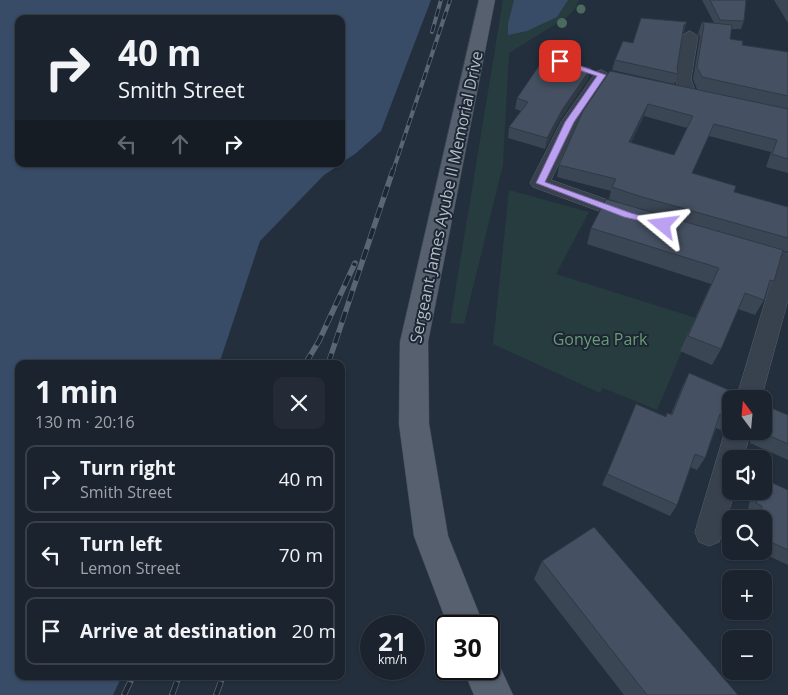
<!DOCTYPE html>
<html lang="en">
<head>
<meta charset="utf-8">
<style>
	body { margin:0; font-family:"Open Sans",sans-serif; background:#242b36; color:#f1f3f6; height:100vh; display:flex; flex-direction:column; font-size:19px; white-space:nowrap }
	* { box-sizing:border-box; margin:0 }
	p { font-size:16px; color:#a0a4aa }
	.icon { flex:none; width:28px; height:28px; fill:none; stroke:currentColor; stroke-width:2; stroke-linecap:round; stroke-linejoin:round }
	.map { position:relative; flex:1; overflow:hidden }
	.panel { position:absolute; left:15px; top:360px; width:330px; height:320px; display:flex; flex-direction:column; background:#1b232e; border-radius:10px; box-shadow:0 1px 4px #0004,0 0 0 1px #39404a }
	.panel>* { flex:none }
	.banner { position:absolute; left:15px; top:15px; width:330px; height:152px; border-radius:10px; box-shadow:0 1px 4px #0004,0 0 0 1px #39404a; background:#1b232e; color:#f1f3f6; overflow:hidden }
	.needle { width:32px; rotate:344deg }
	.tools { position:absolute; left:722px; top:390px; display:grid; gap:10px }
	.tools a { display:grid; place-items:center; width:50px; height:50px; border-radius:10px; background:#1b232e; box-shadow:0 1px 4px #0004,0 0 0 1px #39404a; font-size:25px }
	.speed { position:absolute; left:360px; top:615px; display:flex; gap:10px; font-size:25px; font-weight:700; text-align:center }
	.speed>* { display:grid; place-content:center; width:65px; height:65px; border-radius:50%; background:#1b232e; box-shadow:0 1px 4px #0004,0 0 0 1px #39404a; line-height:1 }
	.speed small { font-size:12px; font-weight:400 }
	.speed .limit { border:2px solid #111; border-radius:8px; background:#fff; color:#111 }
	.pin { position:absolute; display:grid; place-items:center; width:42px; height:42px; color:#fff; margin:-21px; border-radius:10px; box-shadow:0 2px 8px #0006 }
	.me { position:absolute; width:55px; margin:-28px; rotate:286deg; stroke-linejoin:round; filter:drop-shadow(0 0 4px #0008) }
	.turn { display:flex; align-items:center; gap:18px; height:105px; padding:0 20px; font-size:22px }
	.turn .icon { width:65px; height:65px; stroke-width:2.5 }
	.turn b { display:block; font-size:35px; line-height:42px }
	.lanes { display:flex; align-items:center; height:48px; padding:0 20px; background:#0003; justify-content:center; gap:25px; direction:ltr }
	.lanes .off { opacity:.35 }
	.round { display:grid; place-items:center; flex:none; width:52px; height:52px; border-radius:10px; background:#242b36 }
	.head { display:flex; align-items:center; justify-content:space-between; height:85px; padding:0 20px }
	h1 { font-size:30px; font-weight:700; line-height:38px }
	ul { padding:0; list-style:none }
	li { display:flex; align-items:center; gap:15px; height:68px; margin:0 10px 8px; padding:0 10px; border:2px solid #39404a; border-radius:10px }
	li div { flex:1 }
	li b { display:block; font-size:19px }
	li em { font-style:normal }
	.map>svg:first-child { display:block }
</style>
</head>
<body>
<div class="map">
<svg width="788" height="695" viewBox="0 0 788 695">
	<rect width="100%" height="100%" fill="#242f3e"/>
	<path fill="#263c3f" d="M503,0H579L574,10L567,17L509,53L503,165L464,324L450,323Z
		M509,190L589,212L556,274L696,318L657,410L603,388L600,393L493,344Z"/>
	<path fill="#394c67" d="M0,0H431L381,131L355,154L341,163V19H19V164H341L324,175L260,241L219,364H19V676H122L113,695H0Z
		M514,0H568L557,17L527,31L508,35V24Z"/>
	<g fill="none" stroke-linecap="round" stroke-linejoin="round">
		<defs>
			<path id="minor" d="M690,31L698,36L691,79L696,93L694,97H682L675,79L682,36Z
				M602,70L610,75L579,122L551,180L639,211L642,216L639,221L632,223L533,187L530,183L561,122L596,72Z
				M749,243L788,254V300L761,399H736L776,265L742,255L738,250L742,245Z
				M731,422V431H751L743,459H731V491H735L719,542L709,546L699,542L695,532L725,431Z"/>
			<path id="primary" d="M479,0H495L428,342L429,424L448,536L484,626H448L414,536L399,424L400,342Z
				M489,653L495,656L513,695H474L463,669H489Z"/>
		</defs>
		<use href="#minor" stroke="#565f6c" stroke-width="1"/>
		<use href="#primary" stroke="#414a57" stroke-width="1"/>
		<use href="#minor" fill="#38414e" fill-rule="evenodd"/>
		<use href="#primary" fill="#56606e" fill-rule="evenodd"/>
		<defs>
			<path id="rail-far2" d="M432,32L441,0
				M393,171L450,0"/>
			<path id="rail-far1" d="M305,364L319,341L355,263
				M328,364L393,170"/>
			<path id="rail" d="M124,695L133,676
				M172,695L179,676
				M216,695L223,676"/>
		</defs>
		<use href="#rail-far2" stroke="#5a6575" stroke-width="4"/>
		<use href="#rail-far1" stroke="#5a6575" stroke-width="5.5"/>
		<use href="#rail" stroke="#5a6575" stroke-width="6"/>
		<use href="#rail-far2" stroke="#1d2633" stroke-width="2.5" stroke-dasharray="8" stroke-linecap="butt"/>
		<use href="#rail-far1" stroke="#1d2633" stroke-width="4" stroke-dasharray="11" stroke-linecap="butt"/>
		<use href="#rail" stroke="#1d2633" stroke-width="4.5" stroke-dasharray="14" stroke-linecap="butt"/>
	</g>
	<g fill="#4b6a5d">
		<circle cx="581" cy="9" r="4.5"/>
		<circle cx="562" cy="23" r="5"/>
	</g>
	<path fill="#3b4654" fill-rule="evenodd" d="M702,0H746L744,21L741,29H731L730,39L742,45L788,52V173L766,167L771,152L709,136L692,173L734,192L788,207V252L783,251L774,281L766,294L764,300L755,315L738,309L721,349L712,365L680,351L711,284L587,244L591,228L618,202L609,199L611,191L557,177L559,165L583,111L697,89L693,79L700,36L698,34L702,22L714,23ZM644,116L687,128L674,155L631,143Z
		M774,0H788V23Z
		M684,33L682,34L677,68L678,74L674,84L612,70L615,60L633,43Z
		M591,68L588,79L559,121L545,149L508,138L509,127L521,111L515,109L517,98Z
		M689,373L731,399V421H730L723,431L716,428L705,458L697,470L690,467L677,505L670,516L602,485L636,404L665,416L671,414L683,385Z
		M788,415V460L750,443L752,431H764Z
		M788,490V565L758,551H764V519H752L753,517L747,514L752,491Z
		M542,561L738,695H624L534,579Z"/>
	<path fill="#303945" d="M687,22L684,33L680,36L684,25Z
		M591,68L588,79L559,121L545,149L547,138L562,110Z
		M648,104L644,116L625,155L629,142Z"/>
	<path fill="#455162" stroke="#303945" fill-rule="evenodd" d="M710,0H746L744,21L720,20Z
		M641,18L687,22L684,25L677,68L678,74L615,60L623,41L633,43Z
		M702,22L732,25L730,39L743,41L742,45L788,52V96L702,77L697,67L704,25Z
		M545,57L591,68L562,110L547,138L509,127L528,102L517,98Z
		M610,71L788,109V159L772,154L777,140L714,124L692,173L736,186L734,192L788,207V238L639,196L612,187L616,179L559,165L583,111ZM648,104L693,116L674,155L629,142Z
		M606,199L783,250L774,281L770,280L764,300L745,293L721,349L688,336L719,268L591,228Z
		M689,373L750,399H731V419L720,414L705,458L695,454L677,505L607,474L636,404L666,417L667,413L672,415Z
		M764,405L788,415V444L759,431H764Z
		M764,479L788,490V550L764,539V519H759L762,506L756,503L759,491H764Z
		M594,527L738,695H647L542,561Z"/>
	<path fill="#bca0f2" stroke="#7a689d" d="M560,59L606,75L574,122L545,182L631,213L667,223V227L624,217L536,183L565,122L597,76L557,63L556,61Z"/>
	<g text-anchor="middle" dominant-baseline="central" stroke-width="4" stroke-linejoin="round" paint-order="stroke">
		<g font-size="16" fill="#b4bcc9" stroke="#1d2633">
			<text transform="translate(446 197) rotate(-78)">Sergeant James Ayube II Memorial Drive</text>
		</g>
		<g font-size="16" fill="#6b9a76" stroke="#1d2633">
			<text x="600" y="339">Gonyea Park</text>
		</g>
	</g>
</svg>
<div class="tools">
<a><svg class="needle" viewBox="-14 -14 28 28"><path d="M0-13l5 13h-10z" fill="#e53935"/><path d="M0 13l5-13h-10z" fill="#a0a4aa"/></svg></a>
<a><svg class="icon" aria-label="sound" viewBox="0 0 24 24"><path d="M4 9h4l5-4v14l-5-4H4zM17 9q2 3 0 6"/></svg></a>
<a><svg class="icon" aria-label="search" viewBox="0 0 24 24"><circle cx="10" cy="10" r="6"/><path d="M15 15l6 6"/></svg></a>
<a>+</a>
<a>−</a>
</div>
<div class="speed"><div>21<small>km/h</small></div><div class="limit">30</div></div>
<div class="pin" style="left:560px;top:61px;background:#d93025"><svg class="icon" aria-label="arrive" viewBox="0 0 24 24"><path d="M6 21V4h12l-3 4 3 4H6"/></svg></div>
<svg class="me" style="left:663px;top:225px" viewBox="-20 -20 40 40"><path d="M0-17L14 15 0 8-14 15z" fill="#bca0f2" stroke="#fff" stroke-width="4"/></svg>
<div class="banner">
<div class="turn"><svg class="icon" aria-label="right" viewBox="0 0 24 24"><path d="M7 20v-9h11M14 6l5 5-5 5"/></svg><div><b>40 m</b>Smith Street</div></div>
<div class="lanes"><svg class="icon off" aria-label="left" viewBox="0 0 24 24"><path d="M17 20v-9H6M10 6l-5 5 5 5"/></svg><svg class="icon off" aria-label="ahead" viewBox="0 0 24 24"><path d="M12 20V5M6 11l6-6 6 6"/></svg><svg class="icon" aria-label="right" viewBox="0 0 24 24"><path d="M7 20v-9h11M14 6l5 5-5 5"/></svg></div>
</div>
<section class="panel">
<div class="head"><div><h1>1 min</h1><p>130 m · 20:16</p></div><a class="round"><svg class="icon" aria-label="close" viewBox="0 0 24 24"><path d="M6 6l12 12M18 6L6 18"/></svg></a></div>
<ul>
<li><svg class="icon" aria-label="right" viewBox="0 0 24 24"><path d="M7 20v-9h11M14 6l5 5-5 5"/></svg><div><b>Turn right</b><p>Smith Street</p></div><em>40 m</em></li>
<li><svg class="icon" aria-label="left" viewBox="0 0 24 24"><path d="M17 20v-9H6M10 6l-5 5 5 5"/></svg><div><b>Turn left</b><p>Lemon Street</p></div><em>70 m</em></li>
<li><svg class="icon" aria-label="arrive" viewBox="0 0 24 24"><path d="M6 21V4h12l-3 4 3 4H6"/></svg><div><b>Arrive at destination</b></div><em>20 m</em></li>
</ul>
</section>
</div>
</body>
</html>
